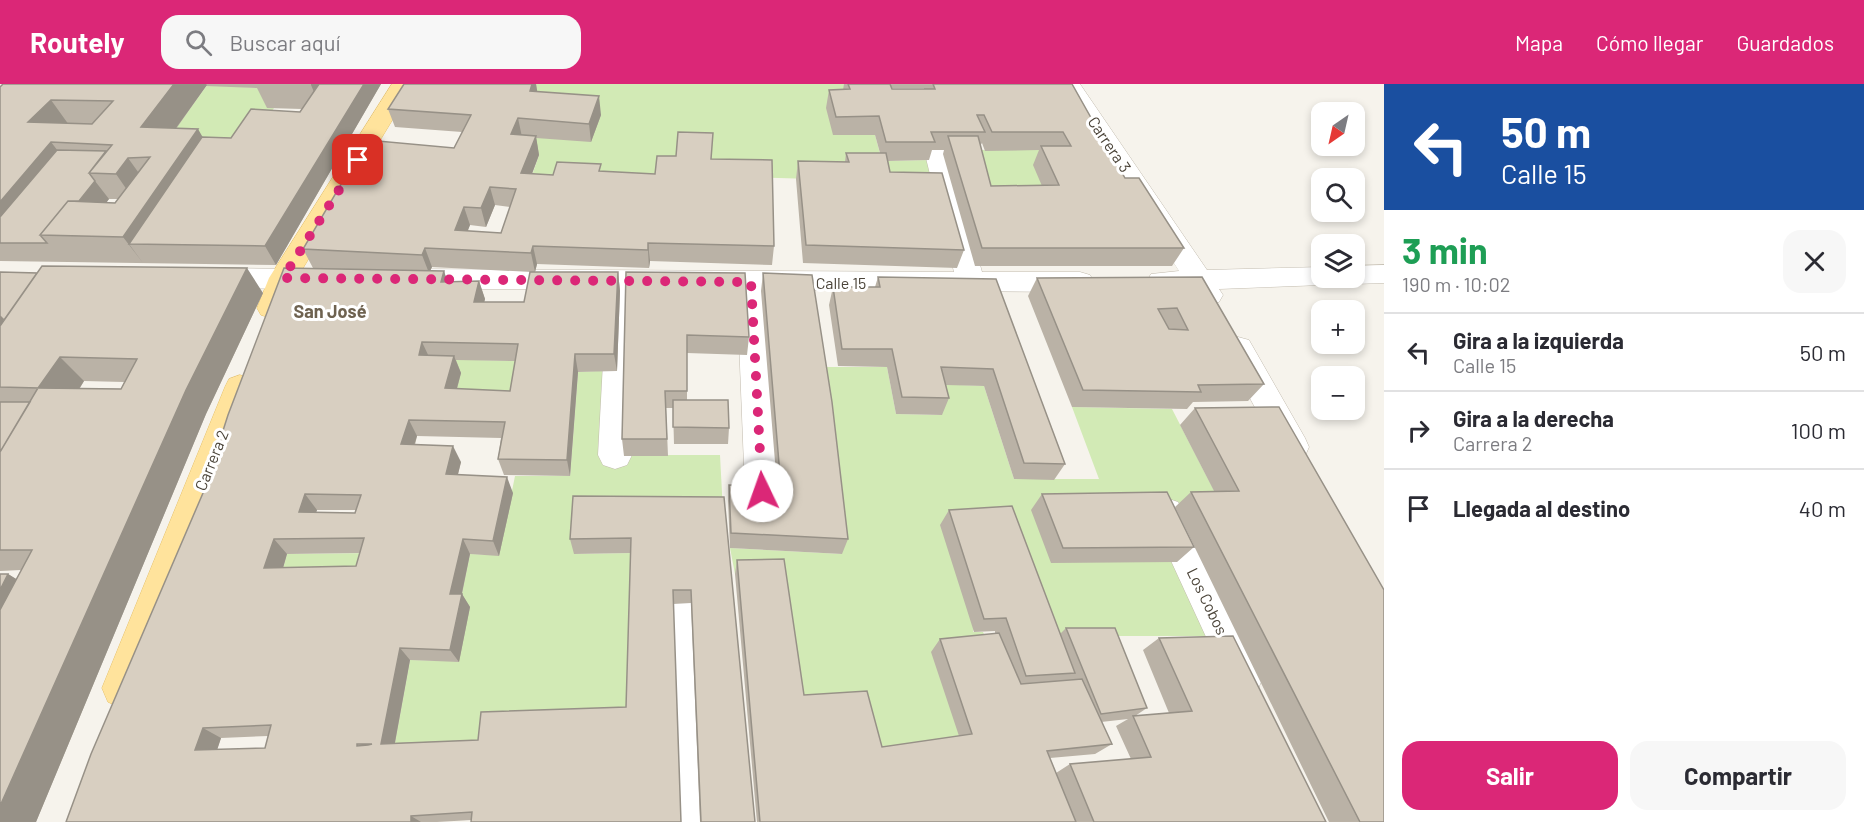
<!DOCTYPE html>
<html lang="es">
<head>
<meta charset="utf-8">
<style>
	body { margin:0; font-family:Barlow,sans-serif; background:#f7f7f7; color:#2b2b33; height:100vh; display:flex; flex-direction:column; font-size:22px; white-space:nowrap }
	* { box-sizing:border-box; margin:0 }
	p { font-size:20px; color:#7c7c81 }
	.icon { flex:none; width:33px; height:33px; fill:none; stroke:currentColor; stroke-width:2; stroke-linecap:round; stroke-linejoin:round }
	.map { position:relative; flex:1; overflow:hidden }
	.details { display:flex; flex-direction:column; background:#fff; width:480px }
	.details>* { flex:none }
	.banner { background:#1a4fa0; color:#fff; overflow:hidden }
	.needle { width:39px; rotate:214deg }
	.buttons { position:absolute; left:1311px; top:18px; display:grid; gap:12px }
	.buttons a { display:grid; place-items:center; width:54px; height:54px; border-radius:12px; background:#fff; box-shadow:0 3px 9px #0003; font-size:30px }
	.pin { position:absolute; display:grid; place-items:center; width:51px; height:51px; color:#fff; margin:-26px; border-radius:12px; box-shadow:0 3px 9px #0006 }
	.me { position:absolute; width:66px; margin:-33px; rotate:357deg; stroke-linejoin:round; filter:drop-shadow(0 0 4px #0008) }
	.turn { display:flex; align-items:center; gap:21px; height:126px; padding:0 18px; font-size:27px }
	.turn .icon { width:78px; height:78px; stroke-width:2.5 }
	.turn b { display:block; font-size:42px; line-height:51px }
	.round { display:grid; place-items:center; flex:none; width:63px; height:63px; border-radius:18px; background:#f7f7f7 }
	.head { display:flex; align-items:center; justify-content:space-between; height:102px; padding:0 18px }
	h1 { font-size:36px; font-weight:700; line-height:45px; color:#1e9e55 }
	.primary-button { display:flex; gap:12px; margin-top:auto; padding:12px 18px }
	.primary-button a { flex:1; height:69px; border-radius:18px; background:#db2777; color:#fff; font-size:24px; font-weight:700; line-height:69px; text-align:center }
	.primary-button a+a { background:#f7f7f7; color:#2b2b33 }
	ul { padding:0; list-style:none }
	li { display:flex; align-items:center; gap:18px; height:78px; padding:0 18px; border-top:2px solid #e1e1e2 }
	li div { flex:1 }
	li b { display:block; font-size:22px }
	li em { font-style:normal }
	header { display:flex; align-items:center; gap:36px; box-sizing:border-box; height:84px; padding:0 30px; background:#db2777; color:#fff }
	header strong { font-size:28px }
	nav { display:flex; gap:33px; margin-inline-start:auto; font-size:21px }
	.search { width:420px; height:54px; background:#f7f7f7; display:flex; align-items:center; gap:15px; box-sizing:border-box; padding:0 21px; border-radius:18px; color:#7c7c81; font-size:22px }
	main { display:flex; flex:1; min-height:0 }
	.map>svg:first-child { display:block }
</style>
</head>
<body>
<header>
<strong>Routely</strong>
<div class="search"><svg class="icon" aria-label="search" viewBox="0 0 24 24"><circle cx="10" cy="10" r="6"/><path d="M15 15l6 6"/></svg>Buscar aquí</div>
<nav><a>Mapa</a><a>Cómo llegar</a><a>Guardados</a></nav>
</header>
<main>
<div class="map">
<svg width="1384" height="738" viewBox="0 0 1384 738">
	<rect width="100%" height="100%" fill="#f6f3ec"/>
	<path fill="#d2eab5" d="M536,0H880L833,51H875L882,77L929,76L936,108L846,96L676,91L531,94L539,71L522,53L533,26Z
		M207,1L279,5L274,24L241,72L158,69Z
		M979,66H1055L1051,120L984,121Z
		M430,275L523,277L515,324L452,322Z
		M820,283H887L896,330L941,331L934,300L984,302L1014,395H1099L1072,323L1172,325L1222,422L1177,478L1212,552H1043L1002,438L973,548H983L989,562L961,660L875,672L799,622L781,490H735L730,464L842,470Z
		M618,286L615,371H720L723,428L575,470L633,469L629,633L486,665L393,669L410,576L459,577V523L470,470L499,471L515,392H570L578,288Z
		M375,469L367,496L279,498L287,470Z"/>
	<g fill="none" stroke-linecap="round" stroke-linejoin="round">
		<defs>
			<path id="minor" d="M1058,0H1080L1207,186L1322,183V194H1335L1332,199L1322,201L1219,205L1223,211L1219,218L1209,221L1199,218L1191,206L1161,207L1151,204L1147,197L1151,190L1179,187Z
				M937,63L945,65L949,70L982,188H1080L1090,191L1094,198L1090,205L1080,208L765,206L779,407L774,417L762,421L750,417L745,407L737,206H635L632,371L627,381L615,385L603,381L598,371L607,205H402L392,202L388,195L392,188L402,185L954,188L925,70L929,65Z
				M1384,181V199L1354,200L1344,198L1342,194H1354V182Z
				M207,184L315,185L325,188L329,195L325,202L315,205L207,204L197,201L193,194L197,187Z
				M1238,253L1249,256L1305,354L1309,363L1305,372L1293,376L1281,372L1223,264L1227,256Z
				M1166,414L1178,418L1258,577L1264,591L1258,605L1244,611L1230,605L1149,429L1154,418Z
				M685,508L698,513L704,526L714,738H670L666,526L672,513Z"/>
			<path id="major" d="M392,0H414L297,194L281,231L271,234L261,231L257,224L269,194Z
				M240,291L251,295L255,303L136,618L122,624L108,618L102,604L225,303L229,295Z"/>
		</defs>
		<use href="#minor" stroke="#c2bbae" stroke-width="1"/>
		<use href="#major" stroke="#e6c16a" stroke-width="1"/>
		<use href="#minor" fill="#fff" fill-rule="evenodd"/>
		<use href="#major" fill="#ffe39c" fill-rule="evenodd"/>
	</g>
	<path fill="#bab2a6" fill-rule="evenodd" d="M3,0H381L276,181L0,177V3ZM206,2L257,4L267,24L302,25L300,28L231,54L202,53L176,45ZM109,115H118L115,119H106Z
		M404,0H536L537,8L601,31L591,58L536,54L539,71L532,90L553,91L602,88L655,90L712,75L774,162L772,181L650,177L649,184L537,180L535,188H618L620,207L617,287L578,288L570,392L504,391L498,375L501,354L417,352L415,361L461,378L458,390L513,409L499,472L470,470L462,510L470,523L459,578L410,576L395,659L478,656L626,623L631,469L574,470L570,455L724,413L755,738H700L691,519L673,520L681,738L471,736L437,738H66L313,184L303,165L454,64L462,48L395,43L388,25ZM495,121L510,123L501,149L467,147L470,141L486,143ZM432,183L532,188L524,218H484L485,215L479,197L447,198L444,187H430ZM456,276L515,277L510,307L457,305L461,289ZM317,426H356L355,429L316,428ZM360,469L356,482L283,484L287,470ZM268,652L265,664L217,666L221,654Z
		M844,0H1072L1125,94L1184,164L1172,182H975L943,70L944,66H932L929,76L888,77L890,88L964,166L957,184L803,179L796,95L798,77L845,78L846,69H880L875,51H833L826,24L829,6H843ZM892,4H924V5H892ZM982,59L985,67L1039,66L1033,81L1042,102H991L980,62Z
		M0,188L263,209L206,330L36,738L8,490L16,495L21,486L0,487ZM84,297L124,298L121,305L80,304Z
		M626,188L749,253L747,271L687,269V316L729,344L728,360H674L673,324H666L668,372H624L622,355Z
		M763,189L848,455L842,470L730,464L728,417L729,401L777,402L761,207Z
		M878,193L996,195L1065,380L1054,396L1014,395L984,302L946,301L949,314L942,331L896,330L887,283L838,282L829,221L833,203H875Z
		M1202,193L1264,300L1248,317L1193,318L1187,325L1072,323L1028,212L1037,194Z
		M1279,323L1384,738H1329L1175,423L1191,408L1214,407L1180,341L1195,324Z
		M1042,410L1194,463L1177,478L1051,479L1031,426Z
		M949,426L1060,550L1066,544L1147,624L1135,632L1169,629L1143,566L1159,554L1326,738H757L735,490L737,476L804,611L882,663L959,652L931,568L940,555L995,550V547L974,548L940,441ZM1128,635L1116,642L1131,675L1070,680L1056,689L1050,674L1095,670L1112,660L1101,638Z"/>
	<path fill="#979187" d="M174,0H206L207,1L158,69L141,43Z
		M311,0H334L322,27L311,1Z
		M364,0H381L276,181L265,162Z
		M531,0H536L538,12L530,7Z
		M599,12L601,31L591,58L589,40Z
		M51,16L69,41L51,58L71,84L0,159V118L28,38Z
		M518,34L522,53L511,50Z
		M198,45L213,71L129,160L143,179L123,153Z
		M536,52L539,71L525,108L521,89Z
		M128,74L146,99L134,116L116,90Z
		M95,97L109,115L81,152H52Z
		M490,103L495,121L486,143L481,124Z
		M464,123L470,141L461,165L455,146Z
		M648,159L650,177L649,184L648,166Z
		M533,162L537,180L535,188L531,169Z
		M425,164L432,183L429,189L422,171Z
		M247,184L263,209L206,330L36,738H0V722L186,306Z
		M444,187L450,205L441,198Z
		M618,188L620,207L617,287L614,270Z
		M479,197L485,215L480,236L474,218Z
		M0,232L30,261L0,303Z
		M422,258L430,275L419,271Z
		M575,270L578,288L570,392L567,376Z
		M454,272L461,289L452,322L445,304Z
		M60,273L84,297L64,328L38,304Z
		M409,336L417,352L409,377L401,360Z
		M453,362L461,378L454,406L446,390Z
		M507,393L513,409L499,472L493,457Z
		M305,410L317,426L311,443L299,428Z
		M274,455L287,470L279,498L264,484Z
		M463,455L470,470L459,523L450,510Z
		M8,490L31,504L0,567V506Z
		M462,510L470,523L459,578L450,566Z
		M400,564L410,576L393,669L381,660Z
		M203,644L221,654L214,675L195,666Z
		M411,732L421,738H411Z"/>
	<path fill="#d8cfc1" stroke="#979187" stroke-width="1.5" fill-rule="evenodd" d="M3,0H174L141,43L198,45L123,153L40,151L68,117L115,119L150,73L128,74L116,90L89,89L112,61L51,58L0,118V3ZM51,16L113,17L92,40L28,38Z
		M319,0H364L265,162L129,160L202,53L231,54L251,25L300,28Z
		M404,0H532L530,7L599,12L589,40L518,34L511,50L536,52L521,89L553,91L557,78L601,80L599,87L655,90L657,72H676L678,48L713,49L711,75L772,76L774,162L648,159V166L533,162L531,169L425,164L422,171L303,165L367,56L454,64L471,31L388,25ZM490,103L516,105L501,149L455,146L464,123L481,124Z
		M848,0H890L892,5H935L933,0H1072L1125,94H1139L1184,164H982L948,52H978L991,102L1059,101L1041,62H1071L1063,48H992L984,31H977L985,48H931L935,58H886L879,32L836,33L829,6L850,5Z
		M57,66L106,67L89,89L95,97L79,117H68L40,151L47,159H0V133Z
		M846,69H886L890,88L942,89L964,166L806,161L798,77L849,78Z
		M42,182L247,184L186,306L0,722V526L32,466H0V368L38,304L0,303V242ZM60,273L137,275L121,305L38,304Z
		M284,184L444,187L441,198L479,197L474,218H524L530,188H618L614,270H575L567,376L498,375L505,338L409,336L401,360L453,362L446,390L507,393L493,457L463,455L450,510H462L450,566L400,564L381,660L478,656L481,628L626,623L631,454L570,455L573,412L724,413L755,738H701L691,506H673L681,738H471L472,728L411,732V738H66L91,670L203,409L228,331ZM422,258L518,260L510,307L445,304L454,272L419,271ZM305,410L361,411L355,429L299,428ZM364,454L356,482L264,484L274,455ZM271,641L265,664L195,666L203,644ZM357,660H372L368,661L357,662Z
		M0,188L37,189L4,236L0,232Z
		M626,188L745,189L749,253L687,251V307H665L667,355H622Z
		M763,189L812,191L832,318L848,455L731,449L729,401L781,403Z
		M878,193L996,195L1065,380L1024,379L993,285L941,283L949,314L902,313L892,265H842L833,203H880Z
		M1202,193L1264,300L1198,301L1201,308L1083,306L1037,194ZM1177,224L1188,246L1169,245L1158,225Z
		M673,316H728L729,344L673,343Z
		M0,318H30L0,368Z
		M1279,323L1384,506V738H1360L1191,408L1239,407L1195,324Z
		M1167,408L1194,463L1063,464L1042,410Z
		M1012,422L1075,589L1026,592L1006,534L984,535L949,426Z
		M784,475L804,611L867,607L882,663L972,650L940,555L999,549L1021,600L1082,595L1112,660L1047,667L1076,738H760L737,476Z
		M0,490H8L0,506Z
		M1066,544H1115L1147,624L1101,630Z
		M1233,552L1326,738H1094L1070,680L1151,673L1133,632L1192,627L1159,554Z"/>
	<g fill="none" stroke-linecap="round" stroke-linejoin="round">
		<path stroke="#db2777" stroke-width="10" stroke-dasharray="0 18" d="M358,76L283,194L751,198L762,407"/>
	</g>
	<g text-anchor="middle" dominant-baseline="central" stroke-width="6" stroke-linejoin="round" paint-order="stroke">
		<g font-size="16" fill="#4b4439" stroke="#fff">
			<text transform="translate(1110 60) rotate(56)">Carrera 3</text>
			<text x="841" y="198">Calle 15</text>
			<text transform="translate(211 376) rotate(-68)">Carrera 2</text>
			<text transform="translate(1208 517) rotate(64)">Los Cobos</text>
		</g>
		<g font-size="18" font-weight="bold" fill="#6e6250" stroke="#fff">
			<text x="330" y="227">San José</text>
		</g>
	</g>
</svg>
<div class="buttons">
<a><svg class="needle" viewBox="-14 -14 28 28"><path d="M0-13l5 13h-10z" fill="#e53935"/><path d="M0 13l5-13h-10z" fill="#7c7c81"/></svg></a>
<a><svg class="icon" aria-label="search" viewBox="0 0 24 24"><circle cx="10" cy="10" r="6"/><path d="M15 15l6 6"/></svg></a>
<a><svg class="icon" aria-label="layers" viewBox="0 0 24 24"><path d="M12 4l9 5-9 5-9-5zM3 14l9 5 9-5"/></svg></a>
<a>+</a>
<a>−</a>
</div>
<div class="pin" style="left:358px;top:76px;background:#d93025"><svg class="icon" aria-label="arrive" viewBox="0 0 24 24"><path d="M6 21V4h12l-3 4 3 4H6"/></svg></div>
<svg class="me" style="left:762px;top:407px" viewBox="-20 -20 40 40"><circle r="19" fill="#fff"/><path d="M0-13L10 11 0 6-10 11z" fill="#db2777"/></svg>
</div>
<section class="details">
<div class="banner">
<div class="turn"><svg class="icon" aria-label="left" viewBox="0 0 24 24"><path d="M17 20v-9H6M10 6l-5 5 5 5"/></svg><div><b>50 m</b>Calle 15</div></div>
</div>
<div class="head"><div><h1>3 min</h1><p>190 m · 10:02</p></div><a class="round"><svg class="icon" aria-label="close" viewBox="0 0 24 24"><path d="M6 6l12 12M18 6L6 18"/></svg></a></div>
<ul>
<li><svg class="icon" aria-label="left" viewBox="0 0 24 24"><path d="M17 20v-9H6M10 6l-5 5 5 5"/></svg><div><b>Gira a la izquierda</b><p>Calle 15</p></div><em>50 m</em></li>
<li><svg class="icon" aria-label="right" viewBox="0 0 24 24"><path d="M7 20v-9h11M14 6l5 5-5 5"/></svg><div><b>Gira a la derecha</b><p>Carrera 2</p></div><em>100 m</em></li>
<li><svg class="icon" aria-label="arrive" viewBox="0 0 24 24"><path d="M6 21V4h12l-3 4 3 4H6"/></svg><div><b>Llegada al destino</b></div><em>40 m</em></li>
</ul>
<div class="primary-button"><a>Salir</a><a>Compartir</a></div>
</section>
</main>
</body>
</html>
